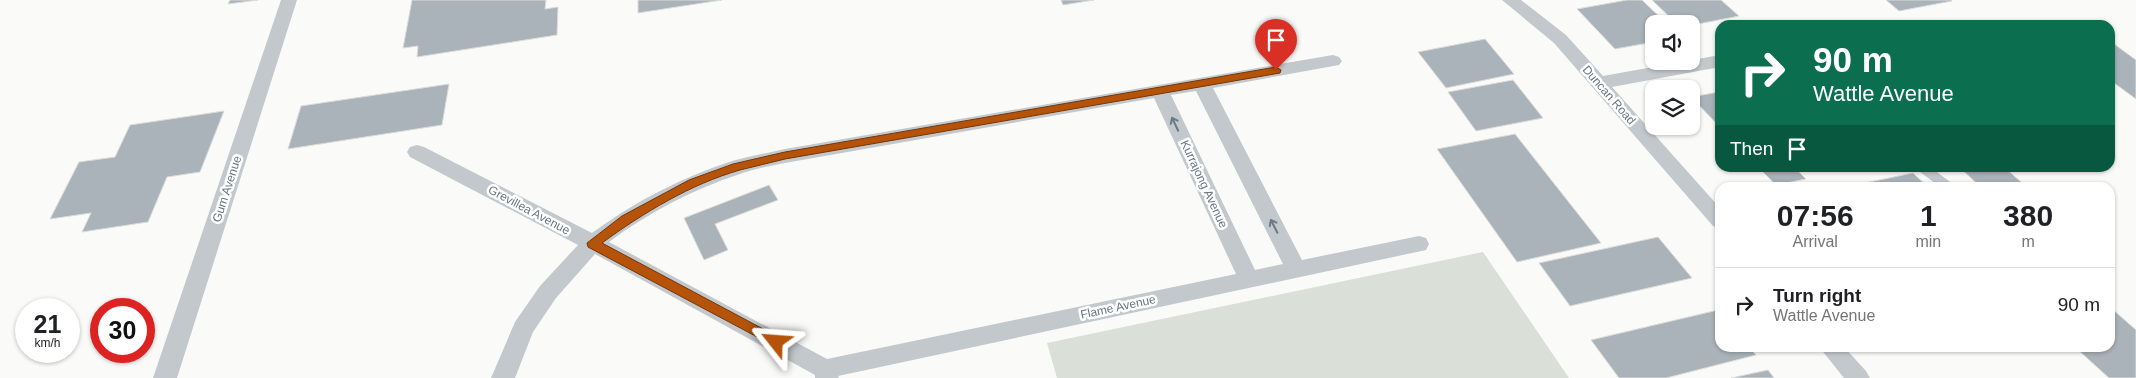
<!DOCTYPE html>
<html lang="en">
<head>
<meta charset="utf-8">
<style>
	body { margin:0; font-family:Arial,sans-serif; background:#f6f6f6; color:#202124; height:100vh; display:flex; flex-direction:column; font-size:19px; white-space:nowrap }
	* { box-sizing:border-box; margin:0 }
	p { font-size:16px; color:#757577 }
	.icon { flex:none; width:28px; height:28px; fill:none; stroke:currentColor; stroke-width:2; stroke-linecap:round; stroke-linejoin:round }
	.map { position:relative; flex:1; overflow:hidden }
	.side { position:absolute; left:1715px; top:182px; width:400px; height:170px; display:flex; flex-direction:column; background:#fff; border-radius:15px; box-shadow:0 1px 4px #0004 }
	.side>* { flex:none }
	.banner { position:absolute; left:1715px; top:20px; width:400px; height:152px; border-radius:15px; box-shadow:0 1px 4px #0004; background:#0b6e4f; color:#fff; overflow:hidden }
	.buttons { position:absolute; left:1645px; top:15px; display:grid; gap:10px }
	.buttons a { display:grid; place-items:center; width:55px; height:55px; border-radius:10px; background:#fff; box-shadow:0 1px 4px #0004; font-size:25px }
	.speed { position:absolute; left:15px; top:298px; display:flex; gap:10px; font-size:25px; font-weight:700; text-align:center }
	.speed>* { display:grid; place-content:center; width:65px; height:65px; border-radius:50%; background:#fff; box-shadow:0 1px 4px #0004; line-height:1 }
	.speed small { font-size:12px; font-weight:400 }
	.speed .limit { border:8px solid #d22; background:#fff; color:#111 }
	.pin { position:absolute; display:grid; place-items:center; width:42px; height:42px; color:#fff; margin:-51px -21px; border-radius:50% 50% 50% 0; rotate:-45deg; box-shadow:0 0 5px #0007 }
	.pin .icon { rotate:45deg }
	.me { position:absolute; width:55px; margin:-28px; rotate:298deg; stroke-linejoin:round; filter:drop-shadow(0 0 4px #0008) }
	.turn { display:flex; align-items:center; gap:18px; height:105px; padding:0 15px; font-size:22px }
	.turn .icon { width:65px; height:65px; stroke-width:2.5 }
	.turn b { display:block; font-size:35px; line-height:42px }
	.then { display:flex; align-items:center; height:48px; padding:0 15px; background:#0003; gap:10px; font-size:19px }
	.eta { display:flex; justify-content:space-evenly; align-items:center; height:85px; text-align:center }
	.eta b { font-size:30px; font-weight:700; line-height:35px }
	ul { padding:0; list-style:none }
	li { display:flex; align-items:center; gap:15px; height:75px; padding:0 15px; border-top:1px solid #e0e0e0 }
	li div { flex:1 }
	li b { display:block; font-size:19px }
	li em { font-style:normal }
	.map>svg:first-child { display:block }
</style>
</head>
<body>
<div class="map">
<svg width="2136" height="378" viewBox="0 0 2136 378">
	<rect width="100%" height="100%" fill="#fafaf8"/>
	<path fill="#dadfd7" d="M1483,252L1569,378H1057L1047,343Z"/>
	<path fill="#aab3b9" stroke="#dcdcda" d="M230,0H258L228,4Z
		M412,0H546L545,9L558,7L557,35L417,57L418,46L403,48Z
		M638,0H722L638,13Z
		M1061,0H1094L1063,5Z
		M1627,0H1642L1667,24H1654V42L1615,49L1577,9Z
		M1652,0H1721L1739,16L1698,24H1677Z
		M1886,0H1951L1952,1L1899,11Z
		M1485,39L1514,74L1446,88L1418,52Z
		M2110,41L2136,60V99L2110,80Z
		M1513,80L1543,118L1476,131L1448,92Z
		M449,84L442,125L288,149L301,106Z
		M1719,92L1720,93V127L1691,97Z
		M224,111L200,172L167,177L148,222L82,232L91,213L50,219L79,162L115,157L130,125Z
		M1515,134L1601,243L1517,262L1437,149Z
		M1759,168H1797H1795L1806,179L1776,185Z
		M1950,168H2005L2028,188H1982L1960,168L1952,169Z
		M1913,173L1929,188H1863L1860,184Z
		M769,185L778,200L715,224L728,250L704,260L684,218Z
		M1658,237L1692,278L1570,306L1539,263Z
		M2110,307L2136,330V378H2109L2076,348H2110Z
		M1718,310L1720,312V348H1750L1756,355L1666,378H1619L1591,340Z
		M1768,370L1774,378H1731Z"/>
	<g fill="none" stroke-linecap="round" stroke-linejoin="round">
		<path stroke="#c3c8cc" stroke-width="10" d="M1923,168L1950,188"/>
		<path fill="#c3c8cc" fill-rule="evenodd" d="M281,0H297L177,378H153Z
			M1502,0H1521L1566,35L1603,76L1720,55V67L1612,87L1720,208V229L1713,226L1554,43Z
			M1333,55L1339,57L1342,61L1339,65L1213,88L1302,260L1419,236L1426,238L1429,244L1426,250L838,376L839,378H815V375L595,254L556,298L533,332L515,378H491L515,322L540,286L578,245L410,157L407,152L410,147L417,145L424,147L592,233C634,202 682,177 732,161C749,156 768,153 785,149ZM1196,91L1283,264L1255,270L1171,95ZM1154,98L1236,274L827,359L609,242C648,213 693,189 740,174C754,169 770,166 785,163Z
			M1820,348H1845L1866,371L1870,378H1844Z"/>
	</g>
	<defs><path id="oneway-shaft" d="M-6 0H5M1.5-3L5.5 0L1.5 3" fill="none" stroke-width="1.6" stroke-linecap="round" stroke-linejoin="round" transform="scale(1.25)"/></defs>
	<g stroke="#6a7a87">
		<use href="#oneway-shaft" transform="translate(1175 124) rotate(-115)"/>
		<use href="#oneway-shaft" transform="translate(1274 226) rotate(-117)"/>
	</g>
	<path fill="#b45309" stroke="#753606" d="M1276,67L1281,70L1280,73L785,159C770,163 755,166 740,170C691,184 643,213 602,243L780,338L782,342L780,346L776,347L588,247L587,243L622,216L689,180L733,164L785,152Z"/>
	<g text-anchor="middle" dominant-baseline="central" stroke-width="5" stroke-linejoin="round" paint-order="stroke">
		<g font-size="12" fill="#657683" stroke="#fff">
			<text transform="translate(1609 95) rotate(49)">Duncan Road</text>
			<text transform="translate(1204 184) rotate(65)">Kurrajong Avenue</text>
			<text transform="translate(227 189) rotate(-72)">Gum Avenue</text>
			<text transform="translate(529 210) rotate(28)">Grevillea Avenue</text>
			<text transform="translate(1118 307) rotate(-12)">Flame Avenue</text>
		</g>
	</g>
</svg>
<div class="buttons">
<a><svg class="icon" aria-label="sound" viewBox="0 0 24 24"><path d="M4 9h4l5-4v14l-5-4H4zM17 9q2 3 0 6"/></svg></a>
<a><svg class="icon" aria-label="layers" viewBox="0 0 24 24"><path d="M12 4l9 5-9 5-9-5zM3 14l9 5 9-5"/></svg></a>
</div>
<div class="speed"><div>21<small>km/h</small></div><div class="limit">30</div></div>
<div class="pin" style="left:1276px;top:70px;background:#d93025"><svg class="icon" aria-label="arrive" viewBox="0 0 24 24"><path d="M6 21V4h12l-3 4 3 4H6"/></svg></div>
<svg class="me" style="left:776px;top:342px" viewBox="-20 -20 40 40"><path d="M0-17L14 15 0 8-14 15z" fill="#b45309" stroke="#fff" stroke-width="4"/></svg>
<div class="banner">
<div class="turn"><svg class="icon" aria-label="right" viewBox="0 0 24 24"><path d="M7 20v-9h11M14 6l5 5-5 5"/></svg><div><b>90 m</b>Wattle Avenue</div></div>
<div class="then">Then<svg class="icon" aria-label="arrive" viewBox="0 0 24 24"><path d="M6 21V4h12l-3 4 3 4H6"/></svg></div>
</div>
<section class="side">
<div class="eta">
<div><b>07:56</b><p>Arrival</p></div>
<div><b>1</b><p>min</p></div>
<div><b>380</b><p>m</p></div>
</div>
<ul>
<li><svg class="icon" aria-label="right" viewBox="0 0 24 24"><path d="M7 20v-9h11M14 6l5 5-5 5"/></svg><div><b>Turn right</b><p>Wattle Avenue</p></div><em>90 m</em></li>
</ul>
</section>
</div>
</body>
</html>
